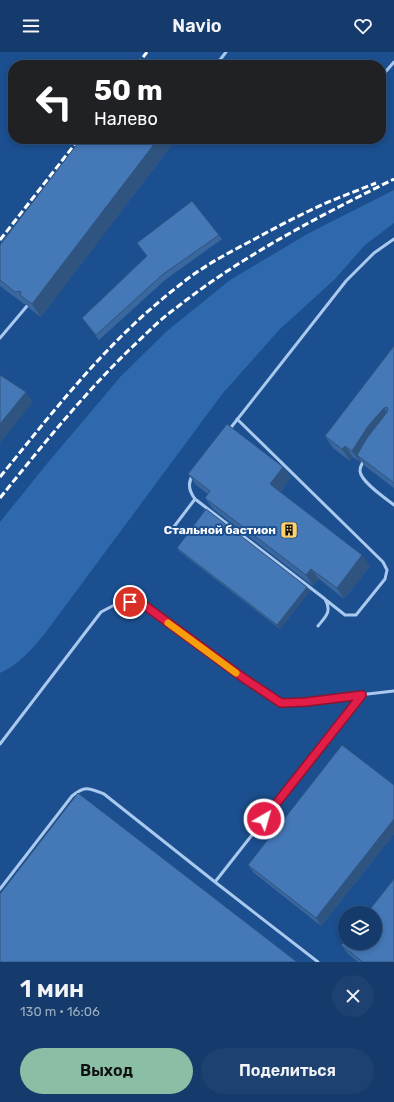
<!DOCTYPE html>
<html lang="ru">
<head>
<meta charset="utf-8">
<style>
	body { margin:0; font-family:Rubik,sans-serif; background:#1d4271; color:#f1f3f6; height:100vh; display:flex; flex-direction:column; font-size:15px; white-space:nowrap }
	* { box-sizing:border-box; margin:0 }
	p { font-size:13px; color:#9dadc1 }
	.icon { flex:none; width:22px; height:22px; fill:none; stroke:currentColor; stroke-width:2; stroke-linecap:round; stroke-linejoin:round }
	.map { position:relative; height:910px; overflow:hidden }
	.drawer { display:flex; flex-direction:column; background:#143b6b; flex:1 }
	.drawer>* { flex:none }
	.top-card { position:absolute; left:8px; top:8px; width:378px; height:84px; border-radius:16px; box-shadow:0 2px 6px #0003,0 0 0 1px #33557e; background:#202124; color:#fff; overflow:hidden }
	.buttons { position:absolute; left:338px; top:854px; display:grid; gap:8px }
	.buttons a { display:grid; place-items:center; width:44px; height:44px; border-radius:50%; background:#143b6b; box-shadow:0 2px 6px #0003,0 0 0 1px #33557e; font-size:20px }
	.pin { position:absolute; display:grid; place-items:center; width:34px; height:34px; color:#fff; margin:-17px; border:2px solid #fff; border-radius:50%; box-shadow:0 1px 4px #0007 }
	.me { position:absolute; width:44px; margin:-22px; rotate:38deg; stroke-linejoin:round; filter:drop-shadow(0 0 3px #0008) }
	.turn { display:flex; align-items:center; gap:14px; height:84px; padding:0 20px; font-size:18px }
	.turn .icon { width:52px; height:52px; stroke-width:2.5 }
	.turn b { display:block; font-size:28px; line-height:34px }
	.round { display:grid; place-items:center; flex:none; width:42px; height:42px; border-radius:21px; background:#1d4271 }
	.overview { display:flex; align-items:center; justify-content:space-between; height:68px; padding:0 20px }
	h1 { font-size:24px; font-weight:600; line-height:30px }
	.action { display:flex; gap:8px; margin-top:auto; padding:8px 20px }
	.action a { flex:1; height:46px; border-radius:24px; background:#8abfa5; color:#111; font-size:16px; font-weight:600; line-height:46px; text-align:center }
	.action a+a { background:#1d4271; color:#f1f3f6 }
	header { display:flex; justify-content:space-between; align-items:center; height:52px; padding:0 20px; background:#143b6b; font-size:18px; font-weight:600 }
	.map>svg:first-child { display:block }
</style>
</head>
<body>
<header><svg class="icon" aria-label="menu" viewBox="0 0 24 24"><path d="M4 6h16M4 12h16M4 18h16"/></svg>Navio<svg class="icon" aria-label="heart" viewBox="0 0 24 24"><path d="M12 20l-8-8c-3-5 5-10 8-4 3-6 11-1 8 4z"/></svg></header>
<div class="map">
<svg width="394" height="910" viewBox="0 0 394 910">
	<rect width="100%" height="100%" fill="#1b4f8f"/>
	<path fill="#2e69ad" d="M394,138V171L365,193L335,227L279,278L223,341L46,580C33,596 19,613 0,621V470L45,414L121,324L167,279L230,228L309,181Z"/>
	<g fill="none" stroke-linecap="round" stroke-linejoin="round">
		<path stroke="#a9c9ee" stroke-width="3" d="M216,13L226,0
			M381,25L394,10
			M0,286L27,254
			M237,367L383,510L387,518L385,527L356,563H345L326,548
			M229,378L346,229L374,201L394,187
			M365,407C362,411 360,415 360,419C361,430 385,446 394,453
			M193,423C187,431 189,439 195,447L325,547C332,560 326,564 318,574
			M173,476L195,447
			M0,692L101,560L120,550H140L243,625L281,651L306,649L394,639
			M0,837L72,744C85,733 89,736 104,742L215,830
			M318,910L215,830L362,643"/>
		<path stroke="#fff" stroke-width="3" stroke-dasharray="7 3" stroke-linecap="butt" d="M137,13L147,0
			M0,188L79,87
			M0,425C57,355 108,288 181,232C203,214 228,201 253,188C271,178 290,168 309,159C331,148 354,140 376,131
			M0,446C41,395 82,344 129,298C144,284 159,268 176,256C243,203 318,165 394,127"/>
	</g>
	<path fill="#3a679d" d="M81,87H176L41,265L29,256L26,252H24L0,234V193Z
		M219,183L222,187L165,228L99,288L82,266L147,204L137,191Z
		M394,294V436L365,414L361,409L360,410L353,405L350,409L333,396L325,384Z
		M283,415L291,426L280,440L370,514L344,547L319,527L313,534L213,457L205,446L208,442L196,433L188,422Z
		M177,496L310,539L280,577L180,500Z
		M394,733V782L321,874L254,821L248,813Z
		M341,893L394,910H358L348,902Z"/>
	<path fill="#305480" d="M158,87H176L41,265L32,252Z
		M26,340L33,350L0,391V372Z
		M384,356L392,367L357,403L361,409L360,410L352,399L368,374Z
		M345,394L353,405L350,409L342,397Z
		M283,415L291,426L277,443L270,432Z
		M362,503L370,514L344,547L337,536Z
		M311,517L319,527L313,534L306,523Z
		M307,535L310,539L280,577L277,573Z
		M394,767V782L321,874L316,866Z"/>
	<path fill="#4478b7" stroke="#305480" d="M81,87H158L32,252L20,243L21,240L20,239L15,240L0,228V193Z
		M192,149L219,183L162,223L96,283L82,266L147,204L137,191Z
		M394,294V431L357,403L367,386L388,359L387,355L384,356L368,374L352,399L345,394L342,397L325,384Z
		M0,323L26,340L0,372Z
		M227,372L283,415L270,432L362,503L337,536L311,517L306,523L205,446L210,439L188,422Z
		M206,457L307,535L277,573L177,496Z
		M342,693L394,733V767L316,866L248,813Z
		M78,741L297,910H0V842Z
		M394,827V910H363L341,893L345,889V891H375V861H367Z"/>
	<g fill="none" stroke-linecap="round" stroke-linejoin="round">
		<defs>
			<path id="route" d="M130,550H140L242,625L281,651L306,650L362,643L264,767"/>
		</defs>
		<use href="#route" stroke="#92132f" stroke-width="10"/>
		<use href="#route" stroke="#e11d48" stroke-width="7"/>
		<path stroke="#f59e0b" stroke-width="7" d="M168,571L236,621"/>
	</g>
	<defs>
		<symbol id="building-square" viewBox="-11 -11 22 22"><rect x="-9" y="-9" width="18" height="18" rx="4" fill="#ffd166" stroke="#1b4f8f"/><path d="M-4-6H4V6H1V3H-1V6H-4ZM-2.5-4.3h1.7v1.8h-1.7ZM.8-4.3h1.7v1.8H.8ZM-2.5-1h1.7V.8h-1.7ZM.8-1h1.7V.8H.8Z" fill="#111"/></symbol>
	</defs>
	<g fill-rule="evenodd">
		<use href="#building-square" x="279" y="468" width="20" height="20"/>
	</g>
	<g text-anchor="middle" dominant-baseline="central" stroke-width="4" stroke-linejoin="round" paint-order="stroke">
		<g font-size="12" font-weight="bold" fill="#fff" stroke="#1b4f8f" text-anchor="end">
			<text x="276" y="478">Стальной бастион</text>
		</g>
	</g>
</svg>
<div class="buttons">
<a><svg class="icon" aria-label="layers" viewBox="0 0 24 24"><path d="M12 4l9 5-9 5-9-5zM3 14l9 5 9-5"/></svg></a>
</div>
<div class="pin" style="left:130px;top:550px;background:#d93025"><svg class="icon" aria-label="arrive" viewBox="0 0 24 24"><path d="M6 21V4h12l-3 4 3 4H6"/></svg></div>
<svg class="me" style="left:264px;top:767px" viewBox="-20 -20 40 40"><circle r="17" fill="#e11d48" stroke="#fff" stroke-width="3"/><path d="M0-11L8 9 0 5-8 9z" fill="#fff"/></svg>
<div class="top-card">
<div class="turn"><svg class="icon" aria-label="left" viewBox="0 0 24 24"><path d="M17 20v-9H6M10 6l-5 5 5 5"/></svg><div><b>50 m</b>Налево</div></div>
</div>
</div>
<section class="drawer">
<div class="overview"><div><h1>1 мин</h1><p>130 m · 16:06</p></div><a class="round"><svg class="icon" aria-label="close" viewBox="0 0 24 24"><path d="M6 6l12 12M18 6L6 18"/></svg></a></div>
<div class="action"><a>Выход</a><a>Поделиться</a></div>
</section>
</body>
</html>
